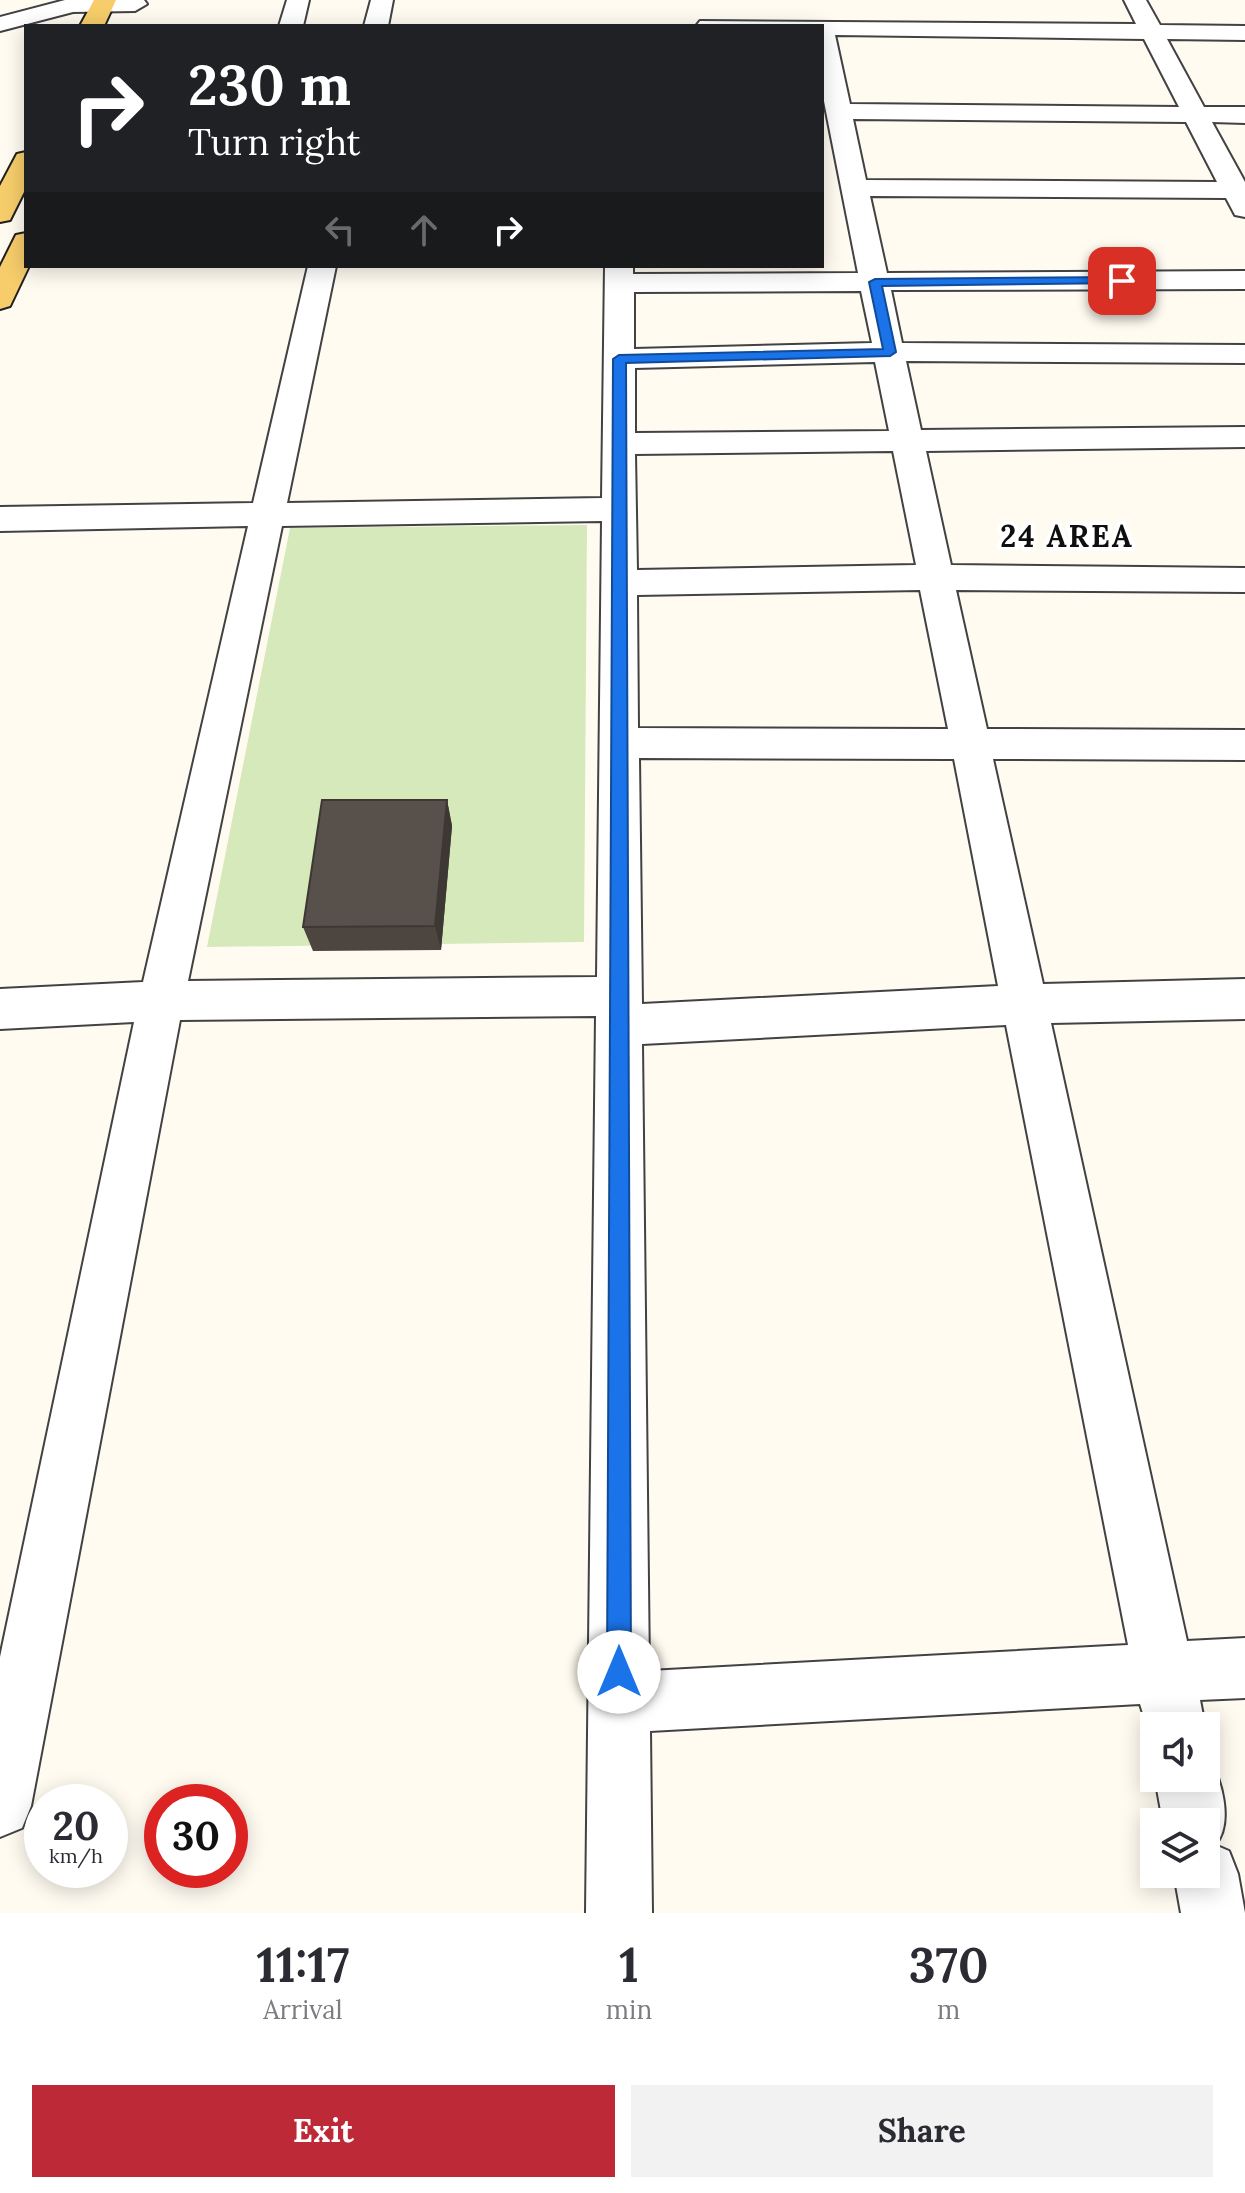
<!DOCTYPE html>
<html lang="en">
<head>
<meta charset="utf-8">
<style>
	body { margin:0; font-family:Lora,serif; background:#f2f2f3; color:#2b2b33; height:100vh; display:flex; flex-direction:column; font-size:30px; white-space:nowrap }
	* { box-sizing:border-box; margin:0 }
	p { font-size:26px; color:#7c7c81 }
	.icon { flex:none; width:44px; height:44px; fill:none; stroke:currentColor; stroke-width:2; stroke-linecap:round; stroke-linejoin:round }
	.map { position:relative; height:1913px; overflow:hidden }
	.panel { display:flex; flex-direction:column; background:#fff; flex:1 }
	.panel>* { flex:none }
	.banner { position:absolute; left:24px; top:24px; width:800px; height:244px; border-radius:0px; box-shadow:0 4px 20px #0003; background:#202124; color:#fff; overflow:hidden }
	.fabs { position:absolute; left:1140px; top:1712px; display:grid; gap:16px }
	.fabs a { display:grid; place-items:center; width:80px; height:80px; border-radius:0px; background:#fff; box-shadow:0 4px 20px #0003; font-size:40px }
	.speed { position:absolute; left:24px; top:1784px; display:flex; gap:16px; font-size:40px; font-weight:700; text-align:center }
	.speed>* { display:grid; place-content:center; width:104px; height:104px; border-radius:50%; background:#fff; box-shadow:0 4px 20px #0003; line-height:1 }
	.speed small { font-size:20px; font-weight:400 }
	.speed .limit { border:12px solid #d22; background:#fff; color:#111 }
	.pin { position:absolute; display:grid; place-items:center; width:68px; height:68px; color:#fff; margin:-34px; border-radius:16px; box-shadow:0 4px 12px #0006 }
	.me { position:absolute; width:88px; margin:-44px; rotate:0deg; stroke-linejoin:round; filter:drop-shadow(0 0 6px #0008) }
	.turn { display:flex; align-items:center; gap:28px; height:168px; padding:0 32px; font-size:36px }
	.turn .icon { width:104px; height:104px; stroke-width:2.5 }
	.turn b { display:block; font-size:56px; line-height:68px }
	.lanes { display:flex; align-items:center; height:76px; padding:0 32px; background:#0003; justify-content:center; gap:40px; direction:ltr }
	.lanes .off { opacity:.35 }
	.eta { display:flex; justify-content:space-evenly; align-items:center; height:136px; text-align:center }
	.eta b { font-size:48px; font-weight:800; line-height:56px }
	.action { display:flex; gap:16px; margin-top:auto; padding:16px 32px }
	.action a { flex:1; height:92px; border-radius:0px; background:#bd2937; color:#fff; font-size:32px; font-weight:800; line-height:92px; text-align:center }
	.action a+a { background:#f2f2f3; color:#2b2b33 }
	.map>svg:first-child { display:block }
</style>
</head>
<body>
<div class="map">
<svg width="1245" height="1913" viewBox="0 0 1245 1913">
	<rect width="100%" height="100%" fill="#fffbf1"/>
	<path fill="#d5e9bb" d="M587,525L584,942L207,947L290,528Z"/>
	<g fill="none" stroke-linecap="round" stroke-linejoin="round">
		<defs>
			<path id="minor" d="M65,0H144L147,4L135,11L73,12L0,31V17Z
				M287,0H309L303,26H279Z
				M371,0H393L388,26H364Z
				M1124,0H1146L1160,25L1245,26V40L1167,39L1204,107H1245V123L1212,122L1245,182V217L1235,215L1226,198L870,196L887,273L1245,271V289L891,290L902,343L1245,345V363L906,361L921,430L1245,427V447L926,451L951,565L1245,568V592L956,590L987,729L1245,730V760L993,759L1043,984L1245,979V1019L1051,1023L1187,1641L1245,1638V1698L1200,1700L1205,1726H1154V1748L1140,1704L650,1731L652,1913H586L596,1016L180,1020L31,1806L22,1828L0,1837V1657L134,1022L0,1029V989L143,982L248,526L0,531V507L253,503L308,266H336L287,503L602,498L605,266H633V274L858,273L822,91V26H696L700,21L1136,24ZM835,35L1144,39L1179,107L850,104ZM853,119L1186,122L1217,182L866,180ZM861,291L872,343L634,349V292ZM875,362L889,431L635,433V368ZM893,451L916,565L637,570L635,454ZM602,521L597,977L188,981L282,526ZM920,590L948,729L638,728L637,595ZM639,758L954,759L998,986L642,1004ZM1006,1025L1128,1645L649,1671L642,1044Z
				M1206,1755C1222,1777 1234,1824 1215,1845L1229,1851L1238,1874L1245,1913H1181L1174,1874H1206V1822H1163L1155,1778H1206Z"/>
			<path id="major" d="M94,0H116L104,26H80Z
				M26,152V188L10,220L0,222V186L17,154Z
				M26,233V266H29L10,306L0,309V267L16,235Z"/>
		</defs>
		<use href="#minor" stroke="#424242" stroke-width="4"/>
		<use href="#major" stroke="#202020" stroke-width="4"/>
		<use href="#minor" fill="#fff" fill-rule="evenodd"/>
		<use href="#major" fill="#f6cd6a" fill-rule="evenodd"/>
	</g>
	<path fill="#4c4540" d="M447,800L452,826L441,950L313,951L303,927Z"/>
	<path fill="#3e3834" d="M447,800L452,826L441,950L435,926Z"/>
	<path fill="#58504b" stroke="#3e3834" stroke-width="2" d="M322,800H447L435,926L303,927Z"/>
	<path fill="#1a73e8" stroke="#114b97" stroke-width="2" d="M1122,277L1126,278V283L882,286L896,352L890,356L626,363L631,1672L628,1681L619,1685L610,1681L607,1672L613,359L619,355L883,349L869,282L875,279Z"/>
	<g text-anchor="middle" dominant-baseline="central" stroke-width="8" stroke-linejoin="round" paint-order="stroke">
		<g font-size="30" font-weight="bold" letter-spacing="2" fill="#0f0f0f" stroke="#fff">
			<text x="1067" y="536">24 AREA</text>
		</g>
	</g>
</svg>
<div class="fabs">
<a><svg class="icon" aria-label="sound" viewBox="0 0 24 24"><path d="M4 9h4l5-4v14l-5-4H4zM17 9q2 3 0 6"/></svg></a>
<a><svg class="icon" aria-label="layers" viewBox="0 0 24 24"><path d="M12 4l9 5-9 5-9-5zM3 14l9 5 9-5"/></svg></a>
</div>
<div class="speed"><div>20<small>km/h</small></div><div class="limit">30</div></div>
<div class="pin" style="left:1122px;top:281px;background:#d93025"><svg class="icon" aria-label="arrive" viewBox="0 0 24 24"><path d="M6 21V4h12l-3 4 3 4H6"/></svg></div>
<svg class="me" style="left:619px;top:1672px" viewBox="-20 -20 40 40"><circle r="19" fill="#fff"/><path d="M0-13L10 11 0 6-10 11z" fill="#1a73e8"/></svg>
<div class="banner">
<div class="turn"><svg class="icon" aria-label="right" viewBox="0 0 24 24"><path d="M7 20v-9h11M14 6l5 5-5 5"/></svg><div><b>230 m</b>Turn right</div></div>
<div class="lanes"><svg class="icon off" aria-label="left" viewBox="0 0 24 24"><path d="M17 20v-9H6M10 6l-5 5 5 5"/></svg><svg class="icon off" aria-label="ahead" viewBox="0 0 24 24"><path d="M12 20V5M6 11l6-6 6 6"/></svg><svg class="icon" aria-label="right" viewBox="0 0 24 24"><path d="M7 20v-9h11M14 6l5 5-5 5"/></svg></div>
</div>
</div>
<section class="panel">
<div class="eta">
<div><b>11:17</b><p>Arrival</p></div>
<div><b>1</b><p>min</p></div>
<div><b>370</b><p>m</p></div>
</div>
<div class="action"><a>Exit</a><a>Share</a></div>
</section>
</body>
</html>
